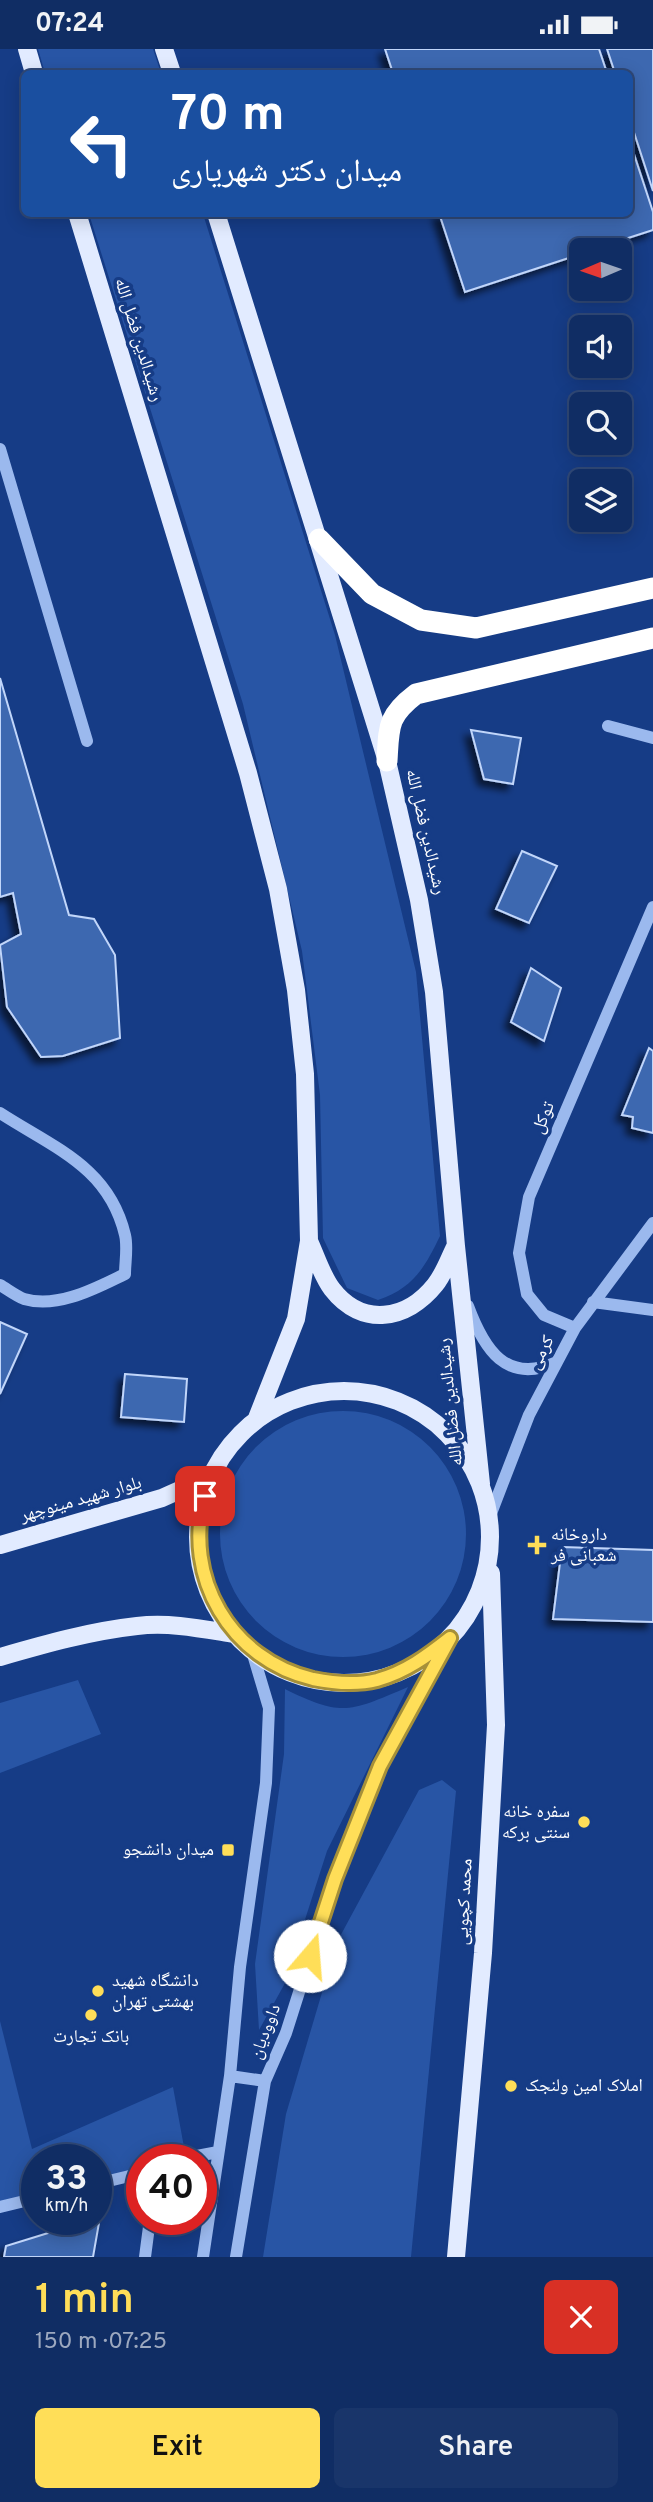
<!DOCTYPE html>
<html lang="en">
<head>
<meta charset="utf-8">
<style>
	body { margin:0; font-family:Overpass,"Noto Naskh Arabic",sans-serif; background:#19356a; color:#f1f3f6; height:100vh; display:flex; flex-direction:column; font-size:26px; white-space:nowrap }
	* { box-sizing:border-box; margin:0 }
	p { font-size:23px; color:#9ca8bf }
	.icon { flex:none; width:38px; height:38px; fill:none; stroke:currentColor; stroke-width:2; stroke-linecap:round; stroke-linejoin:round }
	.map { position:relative; height:2208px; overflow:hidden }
	.drawer { display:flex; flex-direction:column; background:#102d64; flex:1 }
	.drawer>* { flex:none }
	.guide { position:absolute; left:21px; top:21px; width:612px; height:147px; border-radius:10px; box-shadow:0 4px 18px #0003,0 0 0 2px #304978; background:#1a4fa0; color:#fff; overflow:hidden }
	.needle { width:46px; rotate:268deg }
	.buttons { position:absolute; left:569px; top:189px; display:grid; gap:14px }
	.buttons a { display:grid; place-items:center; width:63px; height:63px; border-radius:10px; background:#102d64; box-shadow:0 4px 18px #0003,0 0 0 2px #304978; font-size:35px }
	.speed { position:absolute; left:21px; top:2095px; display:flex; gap:14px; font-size:35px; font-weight:700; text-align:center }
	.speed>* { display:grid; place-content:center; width:91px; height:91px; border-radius:50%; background:#102d64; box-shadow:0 4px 18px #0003,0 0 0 2px #304978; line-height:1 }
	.speed small { font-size:18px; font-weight:400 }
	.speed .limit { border:10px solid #d22; background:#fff; color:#111 }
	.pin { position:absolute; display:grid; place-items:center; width:60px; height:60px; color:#fff; margin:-30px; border-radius:14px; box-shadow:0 4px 10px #0006 }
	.me { position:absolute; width:77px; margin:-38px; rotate:18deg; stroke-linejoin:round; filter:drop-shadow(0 0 5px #0008) }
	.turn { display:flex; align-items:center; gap:24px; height:147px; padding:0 35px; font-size:32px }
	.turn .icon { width:91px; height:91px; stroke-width:2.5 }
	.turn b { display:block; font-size:49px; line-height:60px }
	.round { display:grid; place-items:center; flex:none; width:74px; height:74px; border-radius:10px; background:#19356a }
	.head { display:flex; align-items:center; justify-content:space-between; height:119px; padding:0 35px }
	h1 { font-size:42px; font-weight:600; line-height:52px; color:#ffde58 }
	.action { display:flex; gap:14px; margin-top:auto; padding:14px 35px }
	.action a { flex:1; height:80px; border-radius:10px; background:#ffde58; color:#111; font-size:28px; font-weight:600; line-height:80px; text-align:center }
	.action a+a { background:#19356a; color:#f1f3f6 }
	.status { display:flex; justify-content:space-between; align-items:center; height:49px; padding:0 35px; background:#102d64; direction:ltr }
	.status svg { height:19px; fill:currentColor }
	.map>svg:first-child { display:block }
</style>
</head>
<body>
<div class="status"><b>07:24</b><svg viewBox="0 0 49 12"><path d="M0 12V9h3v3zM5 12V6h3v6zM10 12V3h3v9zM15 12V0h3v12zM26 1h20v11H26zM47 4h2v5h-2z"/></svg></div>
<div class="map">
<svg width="653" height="2208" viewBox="0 0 653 2208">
	<defs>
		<filter id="shadow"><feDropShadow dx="-6" dy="6" stdDeviation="3.5" flood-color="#0009"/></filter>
	</defs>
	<rect width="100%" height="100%" fill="#163c86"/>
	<path fill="#2855a5" d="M38,0H153L161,24H45Z
		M89,165H203L335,586L416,923L440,1187C424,1220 413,1239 378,1251L347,1239L323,1189L320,1046L302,902L243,655Z
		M220 1485a123 123 0 1 1 246 0a123 123 0 1 1-246 0Z
		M78,1631L101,1685L0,1724V1654Z
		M408,1638L327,1802L284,1936L259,1981L255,1915L284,1705L285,1640C343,1669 351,1662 408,1638Z
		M442,1731L456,1742L411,2208H263L286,2065L337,1893L419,1741Z
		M0,1972L32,2100L173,2038L186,2109L142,2110V2124L96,2135V2110H37V2149L0,2158Z"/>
	<path fill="#3e67b0" stroke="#c1d6fa" stroke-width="2" filter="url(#shadow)" d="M385,0H599L607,24H393Z
		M607,0H653V142L630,71V24H615Z
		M630,93L653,163V181L591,201H581V205L465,243L439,164H630Z
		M0,629L69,866L94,870L115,906L120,989L63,1007L41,1008L7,958L0,896L21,885L13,844L0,848Z
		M471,681L521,689L513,735L484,730Z
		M522,802L557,817L529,874L496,860Z
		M531,919L561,939L544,992L511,973Z
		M649,999L653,1002V1084L632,1079L633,1068L622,1066Z
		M0,1273L27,1285L0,1345Z
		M125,1325L187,1330L184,1373L121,1368Z
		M562,1498L653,1501V1573L553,1570Z
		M100,2168L93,2208H4L6,2197Z"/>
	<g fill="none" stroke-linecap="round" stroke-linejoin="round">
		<path stroke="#9bb9ee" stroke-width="12" d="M0,400L87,692
			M608,677L653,689
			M0,1064C54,1099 109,1118 125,1186C128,1198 125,1213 125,1225C96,1239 58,1260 24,1250C16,1247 7,1240 0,1236
			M593,1253L653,1261
			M468,1257C484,1300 506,1336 557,1313
			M575,1279L544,1266L527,1245L519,1204L529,1148L653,858
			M490,1467L529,1366L575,1279L653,1174
			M230,2027L265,2032
			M181,2110L218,2103
			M96,2135L142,2124
			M0,2158L37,2149
			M145,2208L150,2170
			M203,2208L230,2027L240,1918L266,1734L269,1659L252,1602
			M236,2208L265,2032L286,1984L335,1830L380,1717L450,1589"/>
		<path stroke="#e2ebff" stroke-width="18" d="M27,0L34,24
			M164,0L172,24
			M77,164L248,724L278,840L296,941L305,1025L309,1192L296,1270L257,1369
			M216,164L387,712L419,851L434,943L456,1197L481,1435
			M309,1192C316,1207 322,1227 332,1240C362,1279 407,1271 435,1236C444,1225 449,1210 455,1198
			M198 1488a146 146 0 1 1 292 0a146 146 0 1 1-292 0Z
			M0,1496L162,1449L211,1427
			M0,1608C45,1595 91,1582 137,1577C170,1573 203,1580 234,1585
			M456,2208L483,1904L496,1676L491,1524"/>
		<path stroke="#fff" stroke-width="21" d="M319,490L372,545L421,571L476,579L653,539
			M387,712C389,678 387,667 416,645L653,589"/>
	</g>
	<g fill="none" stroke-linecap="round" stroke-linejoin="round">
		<defs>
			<path id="route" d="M205,1447C182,1528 231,1611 313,1630C333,1634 357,1636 377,1631C406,1623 427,1607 450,1589L380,1717L335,1830L310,1907"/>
		</defs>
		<use href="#route" stroke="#a69039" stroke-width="18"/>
		<use href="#route" stroke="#ffde58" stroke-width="12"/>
	</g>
	<g fill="#ffde58" stroke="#163c86" stroke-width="2.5">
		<path d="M533.5 1485.5h7v7h7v7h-7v7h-7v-7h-7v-7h7z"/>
		<circle cx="584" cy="1773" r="7"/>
		<rect x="221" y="1794" width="14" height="14" rx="3.5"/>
		<circle cx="98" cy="1942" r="7"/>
		<circle cx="91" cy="1966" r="7"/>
		<circle cx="511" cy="2037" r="7"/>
	</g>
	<g text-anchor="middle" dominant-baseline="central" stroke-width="7" stroke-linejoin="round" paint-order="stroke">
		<g font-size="18" fill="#fff" stroke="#163c86">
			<text transform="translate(138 291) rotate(73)">رشیدالدین فضل الله</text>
			<text transform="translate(425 783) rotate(77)">رشیدالدین فضل الله</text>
			<text transform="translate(544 1069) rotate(-67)">توکل</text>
			<text transform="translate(542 1304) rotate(-62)">کرمی</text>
			<text transform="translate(451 1353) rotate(-96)">رشیدالدین فضل الله</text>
			<text transform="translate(81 1451) rotate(-16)">بلوار شهید مینوچهر</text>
			<text transform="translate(465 1853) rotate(-87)">محمد کچویی</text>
			<text transform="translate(266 1983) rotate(-69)">داوودیان</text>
		</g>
		<g font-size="18" fill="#fff" stroke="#163c86" text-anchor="start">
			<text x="551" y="1486">داروخانه<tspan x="551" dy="21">شعبانی فر</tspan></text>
			<text x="570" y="1763" text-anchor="end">سفره خانه<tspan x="570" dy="21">سنتی برکه</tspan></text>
			<text x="214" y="1801" text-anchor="end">میدان دانشجو</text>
			<text x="112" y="1932">دانشگاه شهید<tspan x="112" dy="21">بهشتی تهران</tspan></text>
			<text x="91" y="1988" text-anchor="middle">بانک تجارت</text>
			<text x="525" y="2037">املاک امین ولنجک</text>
		</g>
	</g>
</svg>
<div class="buttons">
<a><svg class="needle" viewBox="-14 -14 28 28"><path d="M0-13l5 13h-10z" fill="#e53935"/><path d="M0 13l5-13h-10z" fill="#9ca8bf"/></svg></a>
<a><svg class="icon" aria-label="sound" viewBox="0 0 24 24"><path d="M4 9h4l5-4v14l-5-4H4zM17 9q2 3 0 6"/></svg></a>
<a><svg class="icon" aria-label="search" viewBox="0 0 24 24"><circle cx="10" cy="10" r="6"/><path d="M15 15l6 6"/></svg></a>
<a><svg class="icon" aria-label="layers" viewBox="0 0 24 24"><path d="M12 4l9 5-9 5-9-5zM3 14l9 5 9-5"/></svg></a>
</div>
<div class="speed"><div>33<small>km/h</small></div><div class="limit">40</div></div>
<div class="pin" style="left:205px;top:1447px;background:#d93025"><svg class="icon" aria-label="arrive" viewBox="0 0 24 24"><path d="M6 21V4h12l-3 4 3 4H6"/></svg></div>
<svg class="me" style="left:310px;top:1907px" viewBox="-20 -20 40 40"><circle r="19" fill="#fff"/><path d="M0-13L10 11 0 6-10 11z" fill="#ffde58"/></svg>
<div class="guide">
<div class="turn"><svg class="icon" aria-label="left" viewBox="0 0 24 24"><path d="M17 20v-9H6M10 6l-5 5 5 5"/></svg><div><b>70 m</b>میدان دکتر شهریاری</div></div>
</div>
</div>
<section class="drawer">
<div class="head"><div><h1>1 min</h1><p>150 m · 07:25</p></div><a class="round" style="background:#d93025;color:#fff"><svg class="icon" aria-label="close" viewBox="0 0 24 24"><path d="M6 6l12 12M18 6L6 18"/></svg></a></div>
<div class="action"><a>Exit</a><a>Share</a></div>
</section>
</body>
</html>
